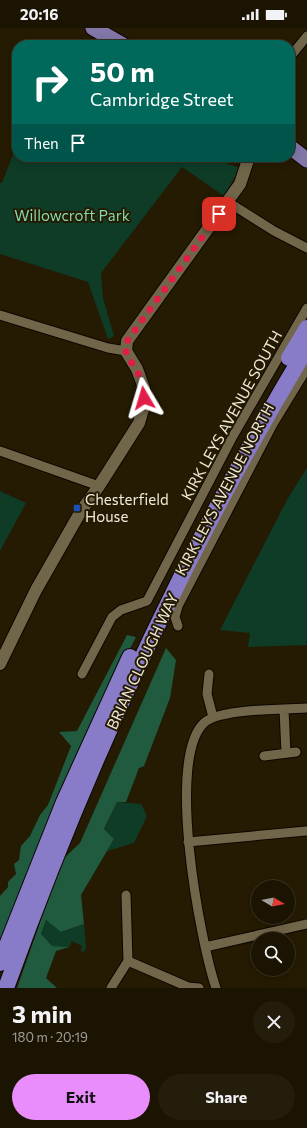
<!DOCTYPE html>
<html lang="en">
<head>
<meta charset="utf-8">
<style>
	body { margin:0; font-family:Commissioner,sans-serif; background:#251d0c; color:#f1f3f6; height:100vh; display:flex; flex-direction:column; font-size:15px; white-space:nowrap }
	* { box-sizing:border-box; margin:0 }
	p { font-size:13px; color:#a09e99 }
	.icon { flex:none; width:22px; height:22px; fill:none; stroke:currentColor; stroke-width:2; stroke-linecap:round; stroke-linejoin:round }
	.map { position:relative; height:960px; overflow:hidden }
	.drawer { display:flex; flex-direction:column; background:#1c1402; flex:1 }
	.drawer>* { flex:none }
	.top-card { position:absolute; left:12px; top:12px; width:283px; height:122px; border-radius:16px; box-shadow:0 2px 10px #0003,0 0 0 1px #3a3324; background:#00695c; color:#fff; overflow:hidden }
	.needle { width:26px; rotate:100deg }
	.tools { position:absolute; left:251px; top:852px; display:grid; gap:8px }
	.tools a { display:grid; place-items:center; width:44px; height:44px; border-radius:50%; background:#1c1402; box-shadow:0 2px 10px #0003,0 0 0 1px #3a3324; font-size:20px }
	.pin { position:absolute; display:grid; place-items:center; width:34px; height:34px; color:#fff; margin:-17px; border-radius:8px; box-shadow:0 2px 6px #0006 }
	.me { position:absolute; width:44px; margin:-22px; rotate:353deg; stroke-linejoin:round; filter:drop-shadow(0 0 3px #0008) }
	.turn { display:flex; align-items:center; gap:14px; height:84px; padding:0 12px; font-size:18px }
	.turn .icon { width:52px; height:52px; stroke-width:2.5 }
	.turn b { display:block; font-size:28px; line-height:34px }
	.then { display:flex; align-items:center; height:38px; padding:0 12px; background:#0003; gap:8px; font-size:15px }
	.round { display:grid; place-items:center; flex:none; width:42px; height:42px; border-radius:21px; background:#251d0c }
	.head { display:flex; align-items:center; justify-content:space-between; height:68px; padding:0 12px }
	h1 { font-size:24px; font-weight:700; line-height:30px }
	.action { display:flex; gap:8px; margin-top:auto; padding:8px 12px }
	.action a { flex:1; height:46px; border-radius:24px; background:#ea8dfc; color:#111; font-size:16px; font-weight:700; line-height:46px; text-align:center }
	.action a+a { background:#251d0c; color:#f1f3f6 }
	.status { display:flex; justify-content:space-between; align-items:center; height:28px; padding:0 20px; background:#1c1402; direction:ltr }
	.status svg { height:11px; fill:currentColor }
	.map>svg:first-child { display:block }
</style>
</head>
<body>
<div class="status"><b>20:16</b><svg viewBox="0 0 49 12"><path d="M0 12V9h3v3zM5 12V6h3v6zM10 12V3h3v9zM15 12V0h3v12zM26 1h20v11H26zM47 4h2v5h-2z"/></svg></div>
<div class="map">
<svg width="307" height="960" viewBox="0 0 307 960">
	<rect width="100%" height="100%" fill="#251b02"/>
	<path fill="#0e3c27" d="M17,106V129H209L240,140L224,168L182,139L101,245L103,270L114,308L108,311L88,254L0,226V155H2L16,119L12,117Z
		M307,440V617L248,619L250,605L220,602L288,470Z
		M0,463L26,475L0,523Z
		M117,774L141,776L147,788L134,815L107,823L114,811L104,802Z
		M46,892L62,904L84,896L86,919L84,924L81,923L82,918L72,913L69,919L52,918L41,907Z"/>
	<path fill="#205a3f" d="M127,607L136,609L82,714L85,716L36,828L22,855L25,860L0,924V868L8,859V854L16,846L14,836L19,832L21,818L30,808L40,787L48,777L71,718L59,704L77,703Z
		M166,620L176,632L170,670L144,738L139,740L126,774H117L104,801L114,811L81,867L84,896L61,904L46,892L41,906L52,918L69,919L56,923L46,950L57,960H17L62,832L80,815Z"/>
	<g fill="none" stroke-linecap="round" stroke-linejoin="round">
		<defs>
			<path id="minor" d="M290,29L307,8
				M228,174L274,203L307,220
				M0,287L108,320L126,323
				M0,423L99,458
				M178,598L175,589L178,578L273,396L307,340
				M82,646L112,589L121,582L147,573L233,408L307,280
				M209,646L207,666L213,689
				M284,681L286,725
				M264,728L296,724
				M188,814L306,803
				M205,919L307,896
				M128,933L188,959L199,960
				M111,960L128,933L126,867
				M216,960C200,913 165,728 205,694C221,681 285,681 307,680"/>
			<path id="tertiary" d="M0,636L36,562L81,483L99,458L139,395L143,381L144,360L137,341L126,323L127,313L240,156L249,129"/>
			<path id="primary" d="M93,0L123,17
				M290,119L307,132"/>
			<path id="trunk" d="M289,330L307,300
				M0,935L64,774L130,629
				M6,960C86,738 185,522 307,320"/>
		</defs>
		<use href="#minor" stroke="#0e0600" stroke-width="11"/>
		<use href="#tertiary" stroke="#0e0600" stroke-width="14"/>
		<use href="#primary" stroke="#0e0600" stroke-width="17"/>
		<use href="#trunk" stroke="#0e0600" stroke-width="18"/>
		<use href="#minor" stroke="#71664a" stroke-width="9"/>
		<use href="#tertiary" stroke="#71664a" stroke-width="12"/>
		<use href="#primary" stroke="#8277a8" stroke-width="15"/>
		<use href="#trunk" stroke="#887cc8" stroke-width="16"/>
	</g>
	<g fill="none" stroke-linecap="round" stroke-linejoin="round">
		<path stroke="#e11d48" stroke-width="7" stroke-dasharray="0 12.6" d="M144,370C146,345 124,333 125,316L219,186"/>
	</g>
	<rect fill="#1a4fb4" stroke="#251b02" stroke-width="1.5" x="73" y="476" width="8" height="8" rx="2"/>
	<g text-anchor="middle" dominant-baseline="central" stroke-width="4" stroke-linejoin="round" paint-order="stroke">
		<g font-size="15" fill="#83d9ad" stroke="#251b02">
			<text x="72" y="187">Willowcroft Park</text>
		</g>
		<g font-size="15" fill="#f0eada" stroke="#251b02">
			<text transform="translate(231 387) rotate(-61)">KIRK LEYS AVENUE SOUTH</text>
			<text transform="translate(224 461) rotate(-62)">KIRK LEYS AVENUE NORTH</text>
			<text transform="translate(142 633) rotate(-65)">BRIAN CLOUGH WAY</text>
		</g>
		<g font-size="15" fill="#f0eada" stroke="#251b02" text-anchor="start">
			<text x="85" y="471">Chesterfield<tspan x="85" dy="17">House</tspan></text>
		</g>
	</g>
</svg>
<div class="tools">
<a><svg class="needle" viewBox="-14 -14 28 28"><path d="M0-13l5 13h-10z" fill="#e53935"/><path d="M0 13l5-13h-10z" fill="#a09e99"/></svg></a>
<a><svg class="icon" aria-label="search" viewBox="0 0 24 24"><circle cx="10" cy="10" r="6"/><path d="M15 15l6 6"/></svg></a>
</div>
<div class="pin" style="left:219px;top:186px;background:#d93025"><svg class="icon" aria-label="arrive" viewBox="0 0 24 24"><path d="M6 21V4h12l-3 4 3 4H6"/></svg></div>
<svg class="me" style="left:144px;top:370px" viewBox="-20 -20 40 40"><path d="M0-17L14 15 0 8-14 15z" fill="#e11d48" stroke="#fff" stroke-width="4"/></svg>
<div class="top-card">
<div class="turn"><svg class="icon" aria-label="right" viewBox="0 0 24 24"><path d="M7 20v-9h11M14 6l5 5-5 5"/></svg><div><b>50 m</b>Cambridge Street</div></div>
<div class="then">Then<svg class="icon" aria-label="arrive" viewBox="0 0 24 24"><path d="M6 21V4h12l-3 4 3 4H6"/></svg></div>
</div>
</div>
<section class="drawer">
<div class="head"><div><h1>3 min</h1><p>180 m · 20:19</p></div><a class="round"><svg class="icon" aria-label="close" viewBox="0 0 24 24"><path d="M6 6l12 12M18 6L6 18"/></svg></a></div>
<div class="action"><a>Exit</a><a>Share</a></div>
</section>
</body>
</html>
